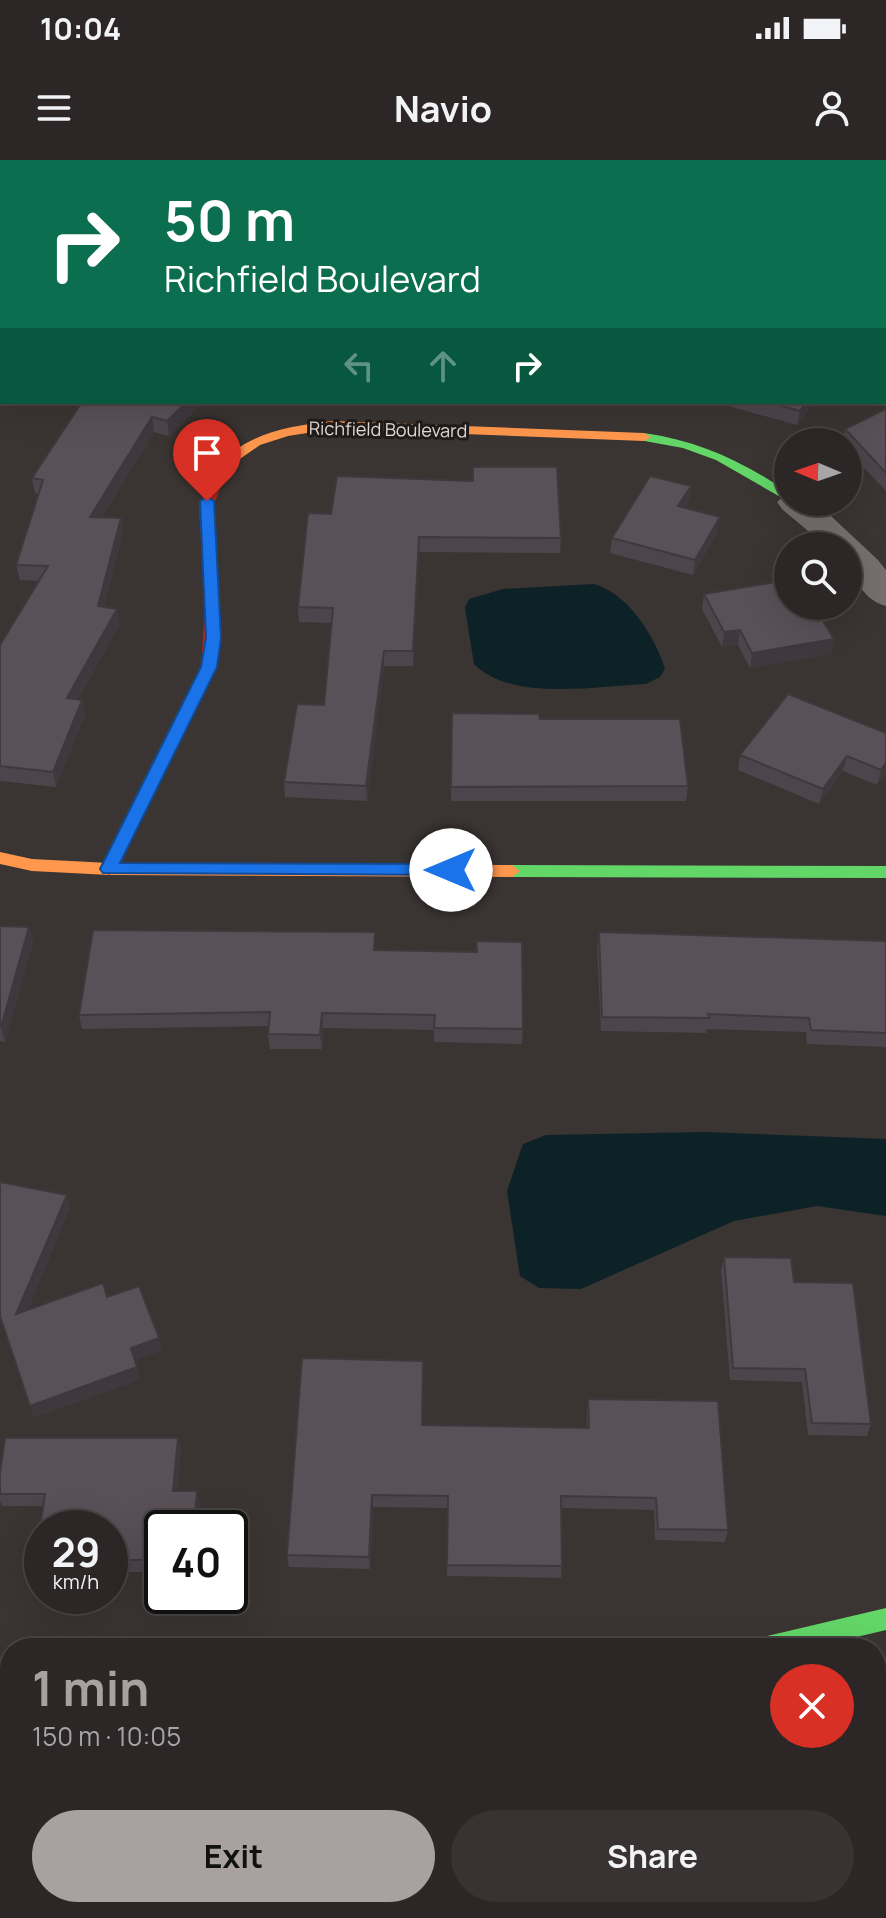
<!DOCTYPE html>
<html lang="en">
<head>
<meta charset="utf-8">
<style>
	body { margin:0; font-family:Manrope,sans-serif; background:#383332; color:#f1f3f6; height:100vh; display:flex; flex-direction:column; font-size:30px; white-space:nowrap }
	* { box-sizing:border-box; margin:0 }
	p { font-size:26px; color:#a6a5a7 }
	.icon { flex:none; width:44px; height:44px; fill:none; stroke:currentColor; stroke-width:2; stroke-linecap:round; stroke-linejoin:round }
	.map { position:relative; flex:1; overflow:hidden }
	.sheet { position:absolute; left:0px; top:1478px; width:886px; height:280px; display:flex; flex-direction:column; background:#2c2726; border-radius:32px 32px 0 0; box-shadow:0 8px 32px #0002,0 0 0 2px #484443 }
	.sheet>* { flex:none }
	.top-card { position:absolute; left:0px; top:0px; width:886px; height:244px; box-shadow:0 8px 32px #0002,0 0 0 2px #484443; background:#0b6e4f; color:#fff; overflow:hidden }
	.needle { width:52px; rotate:272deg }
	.fabs { position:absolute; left:774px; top:268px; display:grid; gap:16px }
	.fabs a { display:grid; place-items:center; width:88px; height:88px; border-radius:50%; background:#2c2726; box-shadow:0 8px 32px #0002,0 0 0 2px #484443; font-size:40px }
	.speed { position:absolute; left:24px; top:1350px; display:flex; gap:16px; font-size:40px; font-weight:700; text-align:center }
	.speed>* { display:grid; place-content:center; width:104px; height:104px; border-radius:50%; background:#2c2726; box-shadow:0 8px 32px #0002,0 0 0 2px #484443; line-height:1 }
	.speed small { font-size:20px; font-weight:400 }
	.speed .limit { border:4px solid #111; border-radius:12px; background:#fff; color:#111 }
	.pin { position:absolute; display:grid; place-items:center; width:68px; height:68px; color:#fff; margin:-82px -34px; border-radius:50% 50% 50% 0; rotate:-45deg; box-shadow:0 0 8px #0007 }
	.pin .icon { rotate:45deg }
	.me { position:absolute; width:88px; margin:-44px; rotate:270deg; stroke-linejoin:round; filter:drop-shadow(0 0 6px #0008) }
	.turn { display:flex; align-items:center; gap:28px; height:168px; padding:0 32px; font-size:36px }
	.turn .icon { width:104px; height:104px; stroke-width:2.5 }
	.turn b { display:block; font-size:56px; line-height:68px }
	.lanes { display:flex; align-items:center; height:76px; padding:0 32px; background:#0003; justify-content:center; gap:40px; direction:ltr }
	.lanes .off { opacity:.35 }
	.round { display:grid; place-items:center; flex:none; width:84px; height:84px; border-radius:42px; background:#383332 }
	.headline { display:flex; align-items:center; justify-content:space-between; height:136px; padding:0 32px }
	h1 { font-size:48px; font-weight:700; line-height:60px; color:#a8a19f }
	.button { display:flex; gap:16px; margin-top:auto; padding:16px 32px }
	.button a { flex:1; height:92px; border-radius:48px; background:#a8a19f; color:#111; font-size:32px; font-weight:700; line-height:92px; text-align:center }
	.button a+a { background:#383332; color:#f1f3f6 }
	.status { display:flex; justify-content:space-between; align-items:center; height:56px; padding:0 40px; background:#2c2726; direction:ltr }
	.status svg { height:22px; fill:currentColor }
	header { display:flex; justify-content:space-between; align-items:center; height:104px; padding:0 32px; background:#2c2726; font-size:36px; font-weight:700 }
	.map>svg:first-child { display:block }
</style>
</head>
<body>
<div class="status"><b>10:04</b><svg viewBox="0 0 49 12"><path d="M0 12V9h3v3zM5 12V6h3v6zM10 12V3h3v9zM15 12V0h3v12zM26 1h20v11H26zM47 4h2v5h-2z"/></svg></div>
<header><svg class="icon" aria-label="menu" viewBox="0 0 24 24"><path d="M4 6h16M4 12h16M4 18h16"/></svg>Navio<svg class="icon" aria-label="person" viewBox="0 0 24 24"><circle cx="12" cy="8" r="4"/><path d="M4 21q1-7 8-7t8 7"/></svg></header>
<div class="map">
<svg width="886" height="1758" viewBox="0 0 886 1758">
	<rect width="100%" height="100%" fill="#3a3432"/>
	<path fill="#4c5636" d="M366,0H808L814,2H368Z"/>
	<path fill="#586537" d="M0,0H366L368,2H2L0,98Z"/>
	<path fill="#0c2226" d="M594,424C629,434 655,477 665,509L660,517L646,524C595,526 512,542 474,504L465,448L469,439L503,429Z
		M704,972L886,979V1056L817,1046L734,1061L581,1129L539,1128L520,1116L507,1031L523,984L546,975Z"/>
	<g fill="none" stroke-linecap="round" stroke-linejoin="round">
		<path fill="#0c2226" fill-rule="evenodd" d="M162,0H176L175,2H161Z
			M630,0H638L639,2H631Z
			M2,45V52L0,53V46Z
			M884,95H886V101H884Z"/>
		<path fill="#776e6e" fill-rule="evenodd" d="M788,333V342H816L878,400L886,410V446C861,440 848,410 848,386H826L782,349L777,342Z
			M0,1501H10V1557H0Z"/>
		<path fill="#63d668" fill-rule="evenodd" d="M644,273C699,281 742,301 788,332L789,342L716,300L683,288L639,280V274Z
			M512,705L886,706V718L512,717L504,711Z
			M886,1448V1470L810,1488H752L755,1480L763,1477Z"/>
		<path fill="#ff974d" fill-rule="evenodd" d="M333,261L644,273L651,277L644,281L333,269L288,276L260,285L234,303L224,316H214L212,313C241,274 287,266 333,261Z
			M0,692L32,699L109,703L512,705L520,711L512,717L109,715L32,711L0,704Z"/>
		<path fill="#b3261e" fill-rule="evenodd" d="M219,309L226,313L213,347L219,446L217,507L117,709L109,715L101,709L201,507L205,446L199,347L212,313Z"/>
	</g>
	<path fill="#4d454b" d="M82,242H203L169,276L154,272L102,357L121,358L123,373L104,447L120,464L78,539L82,540L85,555L56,627L0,621V485L39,421L20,420L16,405L38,334L35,333L32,318Z
		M728,242H814L797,265L728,246Z
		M886,249V331L848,291V282H842L845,269Z
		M691,326L689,341L685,348L718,372L693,415L610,393L612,378Z
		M308,353L561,378L560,393L419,392L413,506H384L367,641L285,637L284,622L324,545L331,463L299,462L298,447Z
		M704,434L834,479L831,494L750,508L738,485L722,487L702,449Z
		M452,553L540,559L688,626L686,641H451Z
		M886,573V613L877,625L843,611L819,644L738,610L740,595Z
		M0,766L29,767L33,782L5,882L0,881Z
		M599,772L886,781V887L807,884L806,872L707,869L706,873L601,871L597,787Z
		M476,781L523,869L522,884L434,882V870L323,868L322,889H270L268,874L269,866L82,869L79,855L375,790L476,792Z
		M724,1097L794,1122L871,1264L867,1276L808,1275L802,1222L730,1220L721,1110Z
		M588,1239L728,1370L725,1382L655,1380L654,1350L561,1348L562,1406L561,1418L447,1416V1348L373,1347L370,1409L289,1407L287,1395L422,1265L587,1268V1251Z
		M178,1278L181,1290L177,1331L200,1343L198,1368H162V1412H110V1368H42V1412H40L35,1401L43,1346H2L0,1341V1313Z
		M650,1748H816L779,1758H653Z
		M845,1748H876L886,1758H848Z"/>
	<path fill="#3f383d" d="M187,242H203L169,276L167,261Z
		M806,242H814L797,265L800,251Z
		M152,257L154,272L93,372L90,357Z
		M691,326L689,341L677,361L678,346Z
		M720,357L718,372L693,415L695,400Z
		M121,358L123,373L101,461L98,446Z
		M419,377V392L413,506V491Z
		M117,449L120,464L70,553L67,538Z
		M740,470L738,485L722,487L724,472Z
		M834,479L831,494L750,508L752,493Z
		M384,491V506L367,641L366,626Z
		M82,540L85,555L56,627L53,612Z
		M847,596L843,611L819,644L823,629Z
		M886,603V613L877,625L881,610Z
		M29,767L33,782L5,882L1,867Z
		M322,853L323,868L322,889L320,875Z
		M67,1035L70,1049L21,1167L16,1154Z
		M159,1178L162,1191L134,1201L131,1188Z
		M137,1207L140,1220L34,1258L30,1246Z
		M178,1278L181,1290L176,1343L173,1331Z
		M197,1331L200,1343L198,1368H194Z
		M372,1335L373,1347L370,1409L369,1397Z
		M789,1748H816L779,1758H753Z"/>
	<path fill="#5a5057" stroke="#3f383d" stroke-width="2" d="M82,242H187L167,261L152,257L90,357L121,358L98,446L117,449L67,538L82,540L53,612L0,606V485L48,406L16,405L43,320L32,318Z
		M769,242H806L800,251Z
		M886,249V313L845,269Z
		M473,307H557L561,378L419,377L413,491H384L366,626L284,622L297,544L324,545L333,448L298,447L308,353L331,354L337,316L473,321Z
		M650,316L691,326L678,346L720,357L695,400L612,378Z
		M788,420V446H814L834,479L752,493L740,470L724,472L704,434Z
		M788,534L886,573V603L881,610L847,596L823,629L740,595Z
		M452,553L539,554L540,559H680L688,626L451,627Z
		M0,766L29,767L1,867H0Z
		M93,770L375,772L374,790L477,792L476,781L522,782L523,869L434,868L435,855L322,853L320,875L268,874L270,852L79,855Z
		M599,772L886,781V873L811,870L809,858L708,854L709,858L602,857Z
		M0,1022L67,1035L16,1154L103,1123L107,1137L139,1126L159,1178L131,1188L137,1207L30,1246L0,1156Z
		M724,1097L791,1098L794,1122L853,1123L871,1264L812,1263L805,1209L733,1208Z
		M302,1198L423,1201L422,1265L589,1268L588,1239L718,1241L728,1370L658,1369L656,1338L561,1336L562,1406L447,1405L448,1336L372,1335L369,1397L287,1395Z
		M5,1278H178L173,1331H197L194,1368H162V1400H110V1368H42V1401H35L45,1334H0V1313Z
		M876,1619L886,1646V1758H857L853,1748H876Z
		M0,1645H10V1748H582L583,1758H0Z
		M656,1748H789L753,1758H659Z"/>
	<path fill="#1a73e8" stroke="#114b97" stroke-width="2" d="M207,337L214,341L221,478L217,507L120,703L451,704L457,706V715L103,713L100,709L201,507L206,478L200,341Z"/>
	<g text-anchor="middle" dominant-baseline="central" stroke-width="6" stroke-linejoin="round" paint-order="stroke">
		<g font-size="18" fill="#e3dcd9" stroke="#211c1a">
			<text transform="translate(388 269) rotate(1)">Richfield Boulevard</text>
		</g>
	</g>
</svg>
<div class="fabs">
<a><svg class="needle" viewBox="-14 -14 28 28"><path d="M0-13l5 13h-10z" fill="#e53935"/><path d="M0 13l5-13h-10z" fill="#a6a5a7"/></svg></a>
<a><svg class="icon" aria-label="search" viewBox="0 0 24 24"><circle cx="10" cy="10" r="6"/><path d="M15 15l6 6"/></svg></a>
</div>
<div class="speed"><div>29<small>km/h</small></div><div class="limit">40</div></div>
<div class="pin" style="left:207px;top:341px;background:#d93025"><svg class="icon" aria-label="arrive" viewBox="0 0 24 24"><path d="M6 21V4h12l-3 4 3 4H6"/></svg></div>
<svg class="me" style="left:451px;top:710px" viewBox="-20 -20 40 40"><circle r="19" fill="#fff"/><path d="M0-13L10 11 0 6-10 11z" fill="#1a73e8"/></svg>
<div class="top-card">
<div class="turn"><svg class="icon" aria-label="right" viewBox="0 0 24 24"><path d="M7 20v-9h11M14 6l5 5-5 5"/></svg><div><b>50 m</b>Richfield Boulevard</div></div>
<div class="lanes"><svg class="icon off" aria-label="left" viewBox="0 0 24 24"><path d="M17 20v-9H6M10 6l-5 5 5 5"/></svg><svg class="icon off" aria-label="ahead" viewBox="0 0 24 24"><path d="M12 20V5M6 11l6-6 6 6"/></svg><svg class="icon" aria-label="right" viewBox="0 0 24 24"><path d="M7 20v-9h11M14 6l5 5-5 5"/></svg></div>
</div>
<section class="sheet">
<div class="headline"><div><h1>1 min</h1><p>150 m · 10:05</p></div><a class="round" style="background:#d93025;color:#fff"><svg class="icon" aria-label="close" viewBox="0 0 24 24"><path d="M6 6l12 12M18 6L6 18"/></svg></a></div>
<div class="button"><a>Exit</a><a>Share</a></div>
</section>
</div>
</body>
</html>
